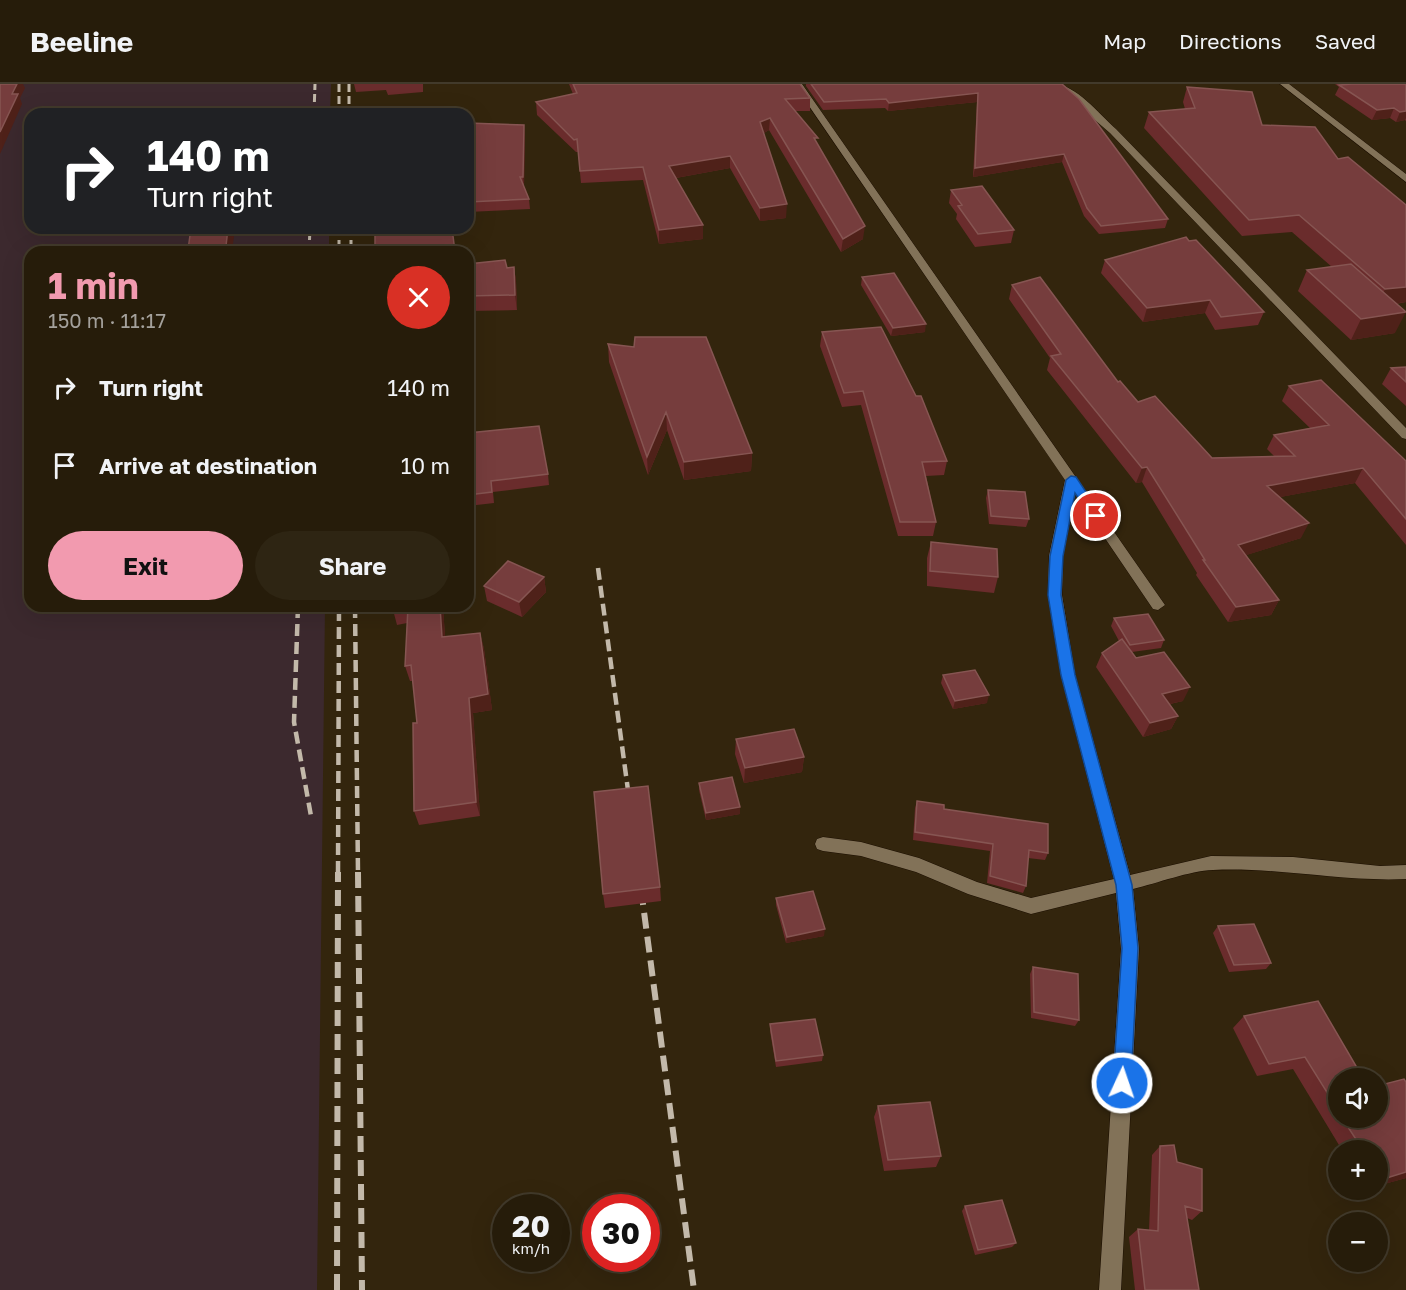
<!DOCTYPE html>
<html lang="en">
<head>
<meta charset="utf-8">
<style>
	body { margin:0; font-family:"Golos Text",sans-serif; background:#2e2513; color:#f1f3f6; height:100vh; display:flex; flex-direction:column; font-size:22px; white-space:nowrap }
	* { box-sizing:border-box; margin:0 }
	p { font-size:20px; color:#a4a19c }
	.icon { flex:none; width:33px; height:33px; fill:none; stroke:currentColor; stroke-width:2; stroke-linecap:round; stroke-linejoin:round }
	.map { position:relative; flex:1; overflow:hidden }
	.details { position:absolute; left:24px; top:162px; width:450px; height:366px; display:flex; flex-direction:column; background:#261c0a; border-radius:18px; box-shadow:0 6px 24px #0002,0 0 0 2px #423a2b }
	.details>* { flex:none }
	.guide { position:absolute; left:24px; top:24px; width:450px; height:126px; border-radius:18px; box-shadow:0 6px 24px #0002,0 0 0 2px #423a2b; background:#202124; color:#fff; overflow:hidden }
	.buttons { position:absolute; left:1328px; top:984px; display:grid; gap:12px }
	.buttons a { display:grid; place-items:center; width:60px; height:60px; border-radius:50%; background:#261c0a; box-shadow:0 6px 24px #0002,0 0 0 2px #423a2b; font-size:30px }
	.speed { position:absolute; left:492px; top:1110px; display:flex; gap:12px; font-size:30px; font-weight:700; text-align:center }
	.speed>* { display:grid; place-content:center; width:78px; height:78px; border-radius:50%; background:#261c0a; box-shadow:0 6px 24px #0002,0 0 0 2px #423a2b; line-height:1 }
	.speed small { font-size:15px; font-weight:400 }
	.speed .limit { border:9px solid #d22; background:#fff; color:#111 }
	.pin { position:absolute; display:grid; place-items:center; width:51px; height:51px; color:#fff; margin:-26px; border:3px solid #fff; border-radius:50%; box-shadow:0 2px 6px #0007 }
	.me { position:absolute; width:66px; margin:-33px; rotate:3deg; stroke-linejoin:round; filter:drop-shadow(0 0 4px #0008) }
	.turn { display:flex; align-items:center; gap:21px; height:126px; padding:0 24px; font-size:27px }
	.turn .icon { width:78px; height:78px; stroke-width:2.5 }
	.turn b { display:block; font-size:42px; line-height:51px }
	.round { display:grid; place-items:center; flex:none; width:63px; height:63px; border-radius:32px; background:#2e2513 }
	.overview { display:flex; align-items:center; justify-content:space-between; height:102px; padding:0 24px }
	h1 { font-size:36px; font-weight:700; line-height:45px; color:#f29aaf }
	.button { display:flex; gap:12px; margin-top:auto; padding:12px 24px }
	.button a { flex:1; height:69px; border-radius:36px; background:#f29aaf; color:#111; font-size:24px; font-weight:700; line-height:69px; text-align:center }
	.button a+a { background:#2e2513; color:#f1f3f6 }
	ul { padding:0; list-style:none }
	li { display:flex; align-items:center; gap:18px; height:78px; padding:0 24px }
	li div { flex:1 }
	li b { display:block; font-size:22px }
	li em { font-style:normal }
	header { display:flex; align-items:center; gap:36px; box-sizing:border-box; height:84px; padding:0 30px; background:#261c0a; border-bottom:2px solid #423a2b }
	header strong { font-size:28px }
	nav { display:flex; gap:33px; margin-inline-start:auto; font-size:21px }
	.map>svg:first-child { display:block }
</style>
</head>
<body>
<header>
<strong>Beeline</strong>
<nav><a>Map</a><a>Directions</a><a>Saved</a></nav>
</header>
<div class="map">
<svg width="1406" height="1206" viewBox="0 0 1406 1206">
	<rect width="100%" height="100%" fill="#33250d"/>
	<path fill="#3c292e" d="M0,0H331L330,30H30V144H329V168H30V522H325L317,1206H0Z"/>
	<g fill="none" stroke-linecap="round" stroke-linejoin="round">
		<defs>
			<path id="minor" d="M794,0H802L1165,521L1158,526L1153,525L1075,410L1063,472L1062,511L1075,591L1130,791L1211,772L1293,773L1380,782L1406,781V795C1342,798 1279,783 1213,786C1189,787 1158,799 1133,805L1139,865L1121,1206H1099L1121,865L1116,809L1031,830L968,810L916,788L861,772L823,767L817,765L815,760L817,755L823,753L861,758L919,774L977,798L1031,814L1114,795L1061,591L1048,511L1049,472L1065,396Z
				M1053,0C1076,0 1099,30 1116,45L1406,344V355L1402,354L1110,49Z"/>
			<path id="tertiary" d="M1280,0H1289L1406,90V98Z"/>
		</defs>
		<use href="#minor" stroke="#1b0e00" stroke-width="1"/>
		<use href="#tertiary" stroke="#1b0e00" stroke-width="1"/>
		<use href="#minor" fill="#827258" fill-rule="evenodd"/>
		<use href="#tertiary" fill="#827258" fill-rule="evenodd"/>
		<path stroke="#c3b9aa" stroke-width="3" stroke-dasharray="8 4" stroke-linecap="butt" d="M339,0V30
			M349,0V30
			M314,30L315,0
			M339,144V168
			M351,144V168
			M309,168L310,144"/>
		<path stroke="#c3b9aa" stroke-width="4.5" stroke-dasharray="12 6" stroke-linecap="butt" d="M598,484L630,721
			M298,522L294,638L311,732
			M355,522L358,789
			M338,789L339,522"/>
		<path stroke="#c3b9aa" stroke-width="6" stroke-dasharray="16 8" stroke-linecap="butt" d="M358,788L362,1206
			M641,805L694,1206
			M337,1206L338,788"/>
	</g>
	<path fill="#6a2c2c" d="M354,0H423V8L388,11L386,6L356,8Z
		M569,0H800L810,14V27H795L817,61L863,155L841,168L769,46L764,49L786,134L760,137L730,84L676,94L703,155L659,160L643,96L581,99L578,68H576L537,31L536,18L573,10Z
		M806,0H1062L1168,135L1165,144L1099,150L1084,132L1062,78L973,93L977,18L888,27L885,24L823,26L806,2Z
		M1335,0H1406V37L1405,36L1396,38L1390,34L1372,36L1335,11L1339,3Z
		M1187,3L1262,41L1338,75L1406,121V218L1396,220L1395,249L1351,256L1298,207L1307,186L1332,183L1292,148L1242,152L1144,44L1149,28L1185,25L1183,18Z
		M468,39L525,50L524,103L529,115L530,125L468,128Z
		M951,106L1014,146L1011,159L975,163L956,135L957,130L949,119Z
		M1189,157L1264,228L1258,241L1215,246L1205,229L1143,238L1101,189L1105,176Z
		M468,180L507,184L514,183L516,197L517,226L468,227Z
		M862,193L925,248L891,252L861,201Z
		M1012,201L1118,298L1138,318L1212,374L1274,372L1267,365L1274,351L1310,344L1282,317L1289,302L1406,377V461L1355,399L1280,413L1301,454L1246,471L1279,516L1271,531L1228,538L1196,491L1197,489L1142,398L1136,399L1047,286L1050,274L1009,215Z
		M822,248L947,377L944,391L926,392L936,438L933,452H898L861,321L842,323L820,262Z
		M608,260L752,369L751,387L684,396L667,346L648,391L609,278Z
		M1406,283V322L1382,300L1391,284Z
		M468,349L548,390L549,401L493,408L494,419L468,422Z
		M988,406L1029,435L1026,443L989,440L986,414Z
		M931,458L998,493L994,509L927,502V474Z
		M544,493L546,508L522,533L487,517L484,502Z
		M392,522H443L445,553L480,549L484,565L492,626L473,629L480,732L419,741L414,727L417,639L413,597H410L405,582L407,539L397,541Z
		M1114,534L1164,556L1161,564L1132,568L1136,574L1183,617L1170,620L1178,632L1171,645L1143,653L1096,583L1102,569L1119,557L1111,542Z
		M943,591L987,619L953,625L941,599Z
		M736,655L804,673L802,688L744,699L735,670Z
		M699,699L740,730L706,736L699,706Z
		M917,717L944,725L1048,769L1045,776L1028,774L1026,802L1023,809L987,799L990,767L913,756L915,724Z
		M660,803L661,817L605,824L603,810Z
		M776,814L824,852L786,859L776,821Z
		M1218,842L1271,879L1266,885L1229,888L1213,849Z
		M1033,883L1079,936L1075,942L1031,934L1030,890Z
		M1244,932L1338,994V1034H1377L1406,998V1094L1377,1102V1066H1342L1293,985L1257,992L1233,944Z
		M770,940L823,971L822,977L776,983L770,947Z
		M878,1022L941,1072L936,1083L884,1087L874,1033Z
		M1160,1062L1177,1078L1202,1127L1192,1136L1187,1134L1199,1206H1135L1129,1153L1138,1145L1149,1146L1152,1071Z
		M965,1122L1016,1159L1012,1163L975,1171L962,1127Z"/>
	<path fill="#4f2119" d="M17,0H23L25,4L20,14L22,20L0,70V48L12,10Z
		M978,9L977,18L888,27L889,19Z
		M1394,24L1390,34L1372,36L1377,26Z
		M1406,27V34L1405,36L1396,38L1400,28Z
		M770,34L769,46L760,51V38Z
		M524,41L525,50L524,103L523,93Z
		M1064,70L1062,78L973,93L975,84Z
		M730,72V84L670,95L669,82Z
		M787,120L786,134L760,137V124Z
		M703,141V155L659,160V146Z
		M865,142L863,155L841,168L843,155Z
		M228,144H235L232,168H189L188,166Z
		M514,183L516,197L517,226L515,211Z
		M1406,203V218L1377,222L1385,205Z
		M1210,216L1205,229L1143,238L1147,224Z
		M1406,228L1395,249L1351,256L1361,235Z
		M926,240L925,248L891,252L893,244Z
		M666,328L667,346L648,391L647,373Z
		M752,369L751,387L684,396V378Z
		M1147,383L1142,398L1136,399L1142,384Z
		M1363,384L1355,399L1260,417L1267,402Z
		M1309,439L1301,454L1231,476L1238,461Z
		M544,493L546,508L522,533L519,518Z
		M1279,516L1271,531L1228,538L1236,523Z
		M440,522H443L446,569L442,553Z
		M480,549L484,565L492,626L473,629L480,732L476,718L469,614Z
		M1190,603L1183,617L1155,623L1162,610Z
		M989,611L987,619L953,625L955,617Z
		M1178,632L1171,645L1143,653L1150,639Z
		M804,673L802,688L744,699L745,684Z
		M740,723V730L706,736V729Z
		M825,845L824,852L786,859L787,853Z
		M1406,1088V1094L1377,1102V1098L1380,1096Z"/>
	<path fill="#763d3d" stroke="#865552" stroke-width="1.5" d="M0,0H17L12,10H18L0,48Z
		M573,0H800L810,14L785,15L818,54H814L865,142L843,155L770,34L760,38L787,120L760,124L730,72L669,82L703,141L659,146L643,83L580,87L577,55L574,56L536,18L577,9Z
		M811,0H1062L1079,15L1168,135L1101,142L1087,124L1064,70L975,84L978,9L889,19L886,15L824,18Z
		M1352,0H1406V27L1400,28L1394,24L1377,26L1339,1Z
		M1187,3L1252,8L1262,41L1315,43L1338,75L1348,73L1406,121V203L1385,205L1299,131L1249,136L1149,28L1195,24Z
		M468,39L524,41L523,93H520L529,115L468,118Z
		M982,102L1014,146L978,150L958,122L962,121L951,106Z
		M191,144H228L226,162L188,166Z
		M375,144H452L455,168H375Z
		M1186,153L1189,157L1196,156L1264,228L1221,233L1210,216L1147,224L1105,176Z
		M505,176L507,184L514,183L515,211L468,212V180Z
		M1351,180L1406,228L1361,235L1307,186Z
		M894,189L926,240L893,244L862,193Z
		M1040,193L1118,298L1120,297L1138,318L1155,312L1212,374L1295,372L1274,351L1329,341L1289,302L1321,296L1406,377V435L1363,384L1267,402L1309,439L1238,461L1279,516L1236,523L1203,476H1205L1147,383L1142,384L1051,272L1061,270L1012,201Z
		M881,243L916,312H921L947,377L922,378L936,438H900L863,307L844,309L822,248Z
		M635,253H706L752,369L684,378L666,328L647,373L608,260L634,263Z
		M1406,283V298L1391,284Z
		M539,342L548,390L491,397L492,408L468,411V349Z
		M988,406L1025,408L1029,435L991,432Z
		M931,458L997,465L998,493L930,487Z
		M508,477L544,493L519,518L484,502Z
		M392,522H440L442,553L480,549L488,610L469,614L476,718L414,727L413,639H417L411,581L405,582L408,523L392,525Z
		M1148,530L1164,556L1130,561L1114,534Z
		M1122,555L1136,574L1164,568L1190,603L1162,610L1178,632L1150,639L1102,569Z
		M975,586L989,611L955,617L943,591Z
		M794,645L804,673L745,684L736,655Z
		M732,693L740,723L706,729L699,699Z
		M648,702L660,803L603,810L594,708Z
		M917,717L944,721V725L1048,740V769L1029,766L1026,802L990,792L993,760L915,748Z
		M813,807L825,845L787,853L776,814Z
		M1254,840L1271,879L1234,881L1218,842Z
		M1033,883L1078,890L1079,936L1034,928Z
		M1318,917L1363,994H1338V1026L1305,973L1269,980L1244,932Z
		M815,935L823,971L776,977L770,940Z
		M1404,995L1406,998V1088L1380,1096L1377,1090V1066H1363L1342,1034H1377V1002Z
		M930,1018L941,1072L888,1076L878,1022Z
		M1174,1061L1177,1078L1202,1085V1127L1185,1122L1199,1206H1145L1138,1145L1158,1147L1160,1062Z
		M1002,1116L1016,1159L978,1166L965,1122Z"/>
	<path fill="#1a73e8" stroke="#114b97" stroke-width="1.5" d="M1071,392L1076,393L1102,432L1100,434H1092L1075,409L1063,472L1061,511L1075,591L1132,801L1138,864L1131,999L1129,1005L1122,1008L1116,1005L1113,999L1122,864L1116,801L1061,591L1048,511L1050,472L1066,396Z"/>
</svg>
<div class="buttons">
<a><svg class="icon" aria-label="sound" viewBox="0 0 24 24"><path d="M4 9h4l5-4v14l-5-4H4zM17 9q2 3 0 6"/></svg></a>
<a>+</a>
<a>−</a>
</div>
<div class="speed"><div>20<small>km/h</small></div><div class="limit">30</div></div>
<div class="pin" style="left:1096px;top:432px;background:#d93025"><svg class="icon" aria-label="arrive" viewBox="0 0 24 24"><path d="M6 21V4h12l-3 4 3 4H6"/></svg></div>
<svg class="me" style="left:1122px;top:999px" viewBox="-20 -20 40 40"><circle r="17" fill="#1a73e8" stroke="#fff" stroke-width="3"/><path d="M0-11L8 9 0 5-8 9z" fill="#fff"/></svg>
<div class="guide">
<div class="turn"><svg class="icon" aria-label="right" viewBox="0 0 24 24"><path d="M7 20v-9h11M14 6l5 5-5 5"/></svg><div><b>140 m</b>Turn right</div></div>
</div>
<section class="details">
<div class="overview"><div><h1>1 min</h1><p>150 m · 11:17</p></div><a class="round" style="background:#d93025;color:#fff"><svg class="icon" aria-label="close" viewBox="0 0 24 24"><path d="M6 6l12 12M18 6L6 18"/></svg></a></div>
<ul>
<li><svg class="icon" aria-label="right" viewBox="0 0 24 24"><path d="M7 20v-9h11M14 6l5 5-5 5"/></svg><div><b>Turn right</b></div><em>140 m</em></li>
<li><svg class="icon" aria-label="arrive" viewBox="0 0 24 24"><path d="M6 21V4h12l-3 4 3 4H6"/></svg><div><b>Arrive at destination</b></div><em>10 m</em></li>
</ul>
<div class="button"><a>Exit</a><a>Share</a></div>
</section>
</div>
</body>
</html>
